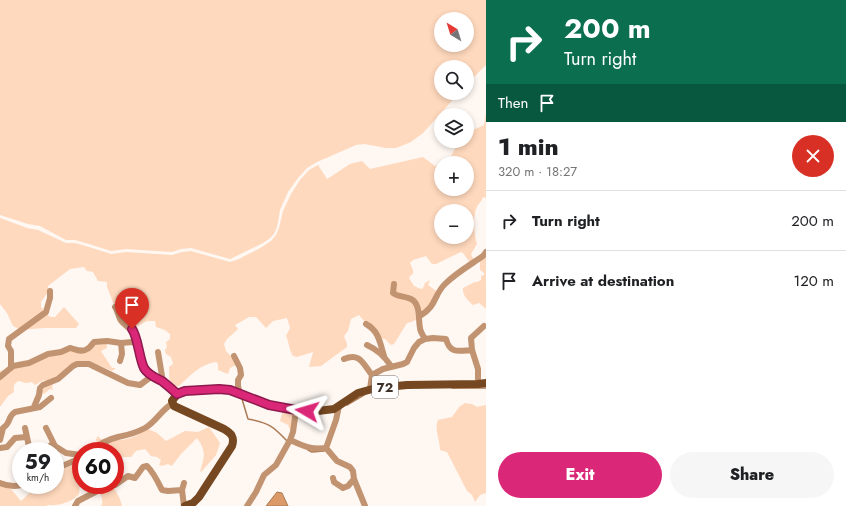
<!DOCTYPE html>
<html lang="en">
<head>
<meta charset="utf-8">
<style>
	body { margin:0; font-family:Jost,sans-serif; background:#f6f6f6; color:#202124; height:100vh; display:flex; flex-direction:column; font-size:15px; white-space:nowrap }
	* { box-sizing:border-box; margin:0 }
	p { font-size:13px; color:#757577 }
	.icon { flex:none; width:22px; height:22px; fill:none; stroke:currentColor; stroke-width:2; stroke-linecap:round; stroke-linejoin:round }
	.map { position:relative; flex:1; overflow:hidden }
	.details { display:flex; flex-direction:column; background:#fff; width:360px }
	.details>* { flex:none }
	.guide { background:#0b6e4f; color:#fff; overflow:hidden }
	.needle { width:26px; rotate:322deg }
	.tools { position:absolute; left:434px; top:12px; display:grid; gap:8px }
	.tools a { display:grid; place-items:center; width:40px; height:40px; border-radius:50%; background:#fff; box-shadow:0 2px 6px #0003; font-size:20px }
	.speed { position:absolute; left:12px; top:442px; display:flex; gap:8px; font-size:20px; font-weight:700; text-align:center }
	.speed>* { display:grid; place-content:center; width:52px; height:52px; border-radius:50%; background:#fff; box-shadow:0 2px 6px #0003; line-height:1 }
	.speed small { font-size:10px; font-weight:400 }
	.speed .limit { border:6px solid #d22; background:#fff; color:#111 }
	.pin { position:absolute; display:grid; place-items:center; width:34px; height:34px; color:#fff; margin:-41px -17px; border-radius:50% 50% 50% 0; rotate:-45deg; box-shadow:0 0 4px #0007 }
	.pin .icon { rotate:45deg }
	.me { position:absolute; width:44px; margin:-22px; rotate:277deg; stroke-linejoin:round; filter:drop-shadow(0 0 3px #0008) }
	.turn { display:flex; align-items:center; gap:14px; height:84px; padding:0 12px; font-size:18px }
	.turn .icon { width:52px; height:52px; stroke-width:2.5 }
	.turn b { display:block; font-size:28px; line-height:34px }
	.then { display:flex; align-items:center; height:38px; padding:0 12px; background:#0003; gap:8px; font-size:15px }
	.round { display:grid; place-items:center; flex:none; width:42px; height:42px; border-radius:21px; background:#f6f6f6 }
	.head { display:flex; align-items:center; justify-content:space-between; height:68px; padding:0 12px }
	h1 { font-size:24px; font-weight:800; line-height:30px }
	.action { display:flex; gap:8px; margin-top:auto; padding:8px 12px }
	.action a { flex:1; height:46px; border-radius:24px; background:#db2777; color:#fff; font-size:16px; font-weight:800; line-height:46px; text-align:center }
	.action a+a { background:#f6f6f6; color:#202124 }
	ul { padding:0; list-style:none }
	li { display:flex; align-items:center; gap:12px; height:60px; padding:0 12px; border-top:1px solid #e0e0e0 }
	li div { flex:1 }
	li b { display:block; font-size:15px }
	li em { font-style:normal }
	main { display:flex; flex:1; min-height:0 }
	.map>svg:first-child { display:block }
</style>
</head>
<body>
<main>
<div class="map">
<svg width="486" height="506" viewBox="0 0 486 506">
	<rect width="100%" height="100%" fill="#fef7f2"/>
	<path fill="#ffd9bd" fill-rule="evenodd" d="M0,0H486V65L467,84V67H441V93H459L423,133L411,142L396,148H386L364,144L356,145L317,162L307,168L298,178L288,192L280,210L277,227L274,234L269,239L261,244L230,259L191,248L181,249L172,252L126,249L111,251L89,244L75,240H66L40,226L28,224L0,215ZM441,19H467V45H441Z
		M486,113V198L483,197C482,201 480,202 478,205C472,214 474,234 477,244L471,254L475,262L471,264L463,253L461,252L436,264H432L426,256L413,260L410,263L413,270V274L411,275L409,278L414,286L421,289L423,288L425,283L430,280L428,285L439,293L440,296C434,307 420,321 407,323L394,344L391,345L385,339L379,338L359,315L351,319L348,331L344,336L347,344V347L321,366L309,367L313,352L297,357L293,356C289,350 289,342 286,336L290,328L287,318L273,321L266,328L256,317H249L235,325L238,329L227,339L224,344L226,351L238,364L230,368L228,374L218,370V364L216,362C200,364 190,376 179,386C166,387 170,375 169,367L173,364L171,357L166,354L165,350L167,347L166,342L170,339V334L165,330L156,327L155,321H147L136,327L131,326L120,320L107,287V282L98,281L93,272L87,271L84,267L70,269L48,286V292L41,302V307L50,317H55L64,307L79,324L76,328H44L21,330L13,326L7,313L0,304V218L27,228L38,230L66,243H75L89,247L111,254L126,252L172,255L182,252L191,251L230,262L239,259L262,247L271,241L276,235L279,228L283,211L291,194L300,180L309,170L318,165L327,179L350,164L362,161L370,169L423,157L435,166L441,165V189H467V163H444L449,160L459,141H467V133L484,125ZM441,211H467V237H441Z
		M486,251V308H485L479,303L473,305C468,301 462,295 463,288L475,282H477L481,280V276L485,274L480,270V256Z
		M106,341L107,348L101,351L112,368H116L112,371L98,365L77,363L53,384L52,387L53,390L50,389L45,393L40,395V392L45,388L47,384L44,380L35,385L32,382L26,383L19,381C14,383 13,386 14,392L8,396L0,407V371L62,352L81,350L87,346Z
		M465,403L472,404L477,407L486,405V493L480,495L475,502L472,495L467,491L447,452L440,450C440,441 434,428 438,420L452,417L459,407Z
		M283,410L291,413L294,416L292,430H290L288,425L280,421Z
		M209,427L220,443L216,455L202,471L200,472C204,457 207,452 197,438L181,454L172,466L168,464L162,466L159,465L161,460L157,457L151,456L145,449L136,451L131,457H121L115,463V451H94L99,450L96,439L98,436C102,442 105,439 112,439C115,439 118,440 121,440C131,439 141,433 148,429L157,433L166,441L185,431L198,432Z
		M81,461L79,494C73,502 58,506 48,505L46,506H0V485L11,489L21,501C25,498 27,495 30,492C38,485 45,485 55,485V473Z
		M90,485L113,486L120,499L122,506H100L102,505C104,495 97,490 90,485Z"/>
	<path fill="#db9a68" stroke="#ac7a54" d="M277,492L282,493L288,506H266Z"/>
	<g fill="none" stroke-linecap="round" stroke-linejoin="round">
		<path stroke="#ac7a54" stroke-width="1.5" d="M452,388H486
			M242,399L248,419C269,423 273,426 287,441
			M347,405L364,395
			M308,450L312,452L324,451"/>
		<path stroke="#c19371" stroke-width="6" d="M115,307C119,312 118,318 122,322C131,331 134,329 136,343
			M420,316C437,306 433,296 445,284C456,273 470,265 483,256L486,252
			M366,324C379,331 380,343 384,356
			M425,339L433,338L446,339C450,354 458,351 472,350
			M367,345C378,350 384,356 391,366
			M158,352L163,382
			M234,356L240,368L241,375L238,380V386L240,394
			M344,359C360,352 363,364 372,375
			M120,361L122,354L121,343
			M11,368V351L8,346L9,339L46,312L50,298V291
			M0,377L13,366L29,363L48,354L61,352L70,348C75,349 82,353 87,349C90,348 92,344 94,342L107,341L121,343L132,342L137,344L144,368L147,372L152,376L167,385L177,394
			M478,384V369L472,350L471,338L484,326
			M370,389L372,375L383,369L403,364L407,362L414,348L419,342L425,339C423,335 420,332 420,328C418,319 421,304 411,299C405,296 398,297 393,293L394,284
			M34,407L39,395L40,388L43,385L58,379L73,366L77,364H89L128,383L140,385L152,376
			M25,428L30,451
			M46,428L55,446L66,453L81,455
			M0,440L3,428C12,422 7,417 15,412L40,407L51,398
			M290,440L293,432L296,410
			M0,448L7,447L15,438L26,437
			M326,448L337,461L350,467L353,471L354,479L365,506
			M326,448L336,420L339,406
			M44,451L51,445L55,446
			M90,451C98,445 109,439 118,437C128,435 136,433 145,428C156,422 162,409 172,404
			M55,469L81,458
			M333,478L334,482L343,488L348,486L354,479
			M0,483C7,486 14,487 21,485
			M75,506L78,501L105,487L115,485L128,476L135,478L143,467L147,466C154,473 158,482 162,490L168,491L182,490
			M184,506L182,490L184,483
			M247,506L256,492L264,475L276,465L290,440C303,446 311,450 326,448"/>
		<path stroke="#764821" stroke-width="8" d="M185,506L193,503L199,497L232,446C235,437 231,433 224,429L174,406L172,401L178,393L185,391L219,389L230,390L269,405L296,410L318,411L334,409L358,393L376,388L407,385L478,384L486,383"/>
	</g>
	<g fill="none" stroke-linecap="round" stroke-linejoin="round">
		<defs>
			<path id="route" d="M132,329C138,337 139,358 144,368C149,376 155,377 162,381C167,385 172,389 177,394L185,391L219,389L230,390L269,405L296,410L307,411"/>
		</defs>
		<use href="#route" stroke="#8e194d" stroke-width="10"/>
		<use href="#route" stroke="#db2777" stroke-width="7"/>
	</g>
	<g text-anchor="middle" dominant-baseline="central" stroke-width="4" stroke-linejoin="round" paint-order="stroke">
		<rect fill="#fff" stroke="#776e68" stroke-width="1" x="372" y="376" width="26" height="22" rx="3"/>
		<g font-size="13" font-weight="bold" fill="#3d3027">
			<text x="385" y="387">72</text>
		</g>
	</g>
</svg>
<div class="tools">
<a><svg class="needle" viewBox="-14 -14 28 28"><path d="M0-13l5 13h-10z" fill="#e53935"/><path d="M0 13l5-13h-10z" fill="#757577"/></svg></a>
<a><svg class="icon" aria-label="search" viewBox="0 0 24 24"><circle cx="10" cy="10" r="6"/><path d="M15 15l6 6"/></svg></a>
<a><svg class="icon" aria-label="layers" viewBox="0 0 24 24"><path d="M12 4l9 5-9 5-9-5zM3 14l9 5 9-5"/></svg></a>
<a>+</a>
<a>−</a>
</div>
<div class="speed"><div>59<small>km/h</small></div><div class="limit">60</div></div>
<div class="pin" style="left:132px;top:329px;background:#d93025"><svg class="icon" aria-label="arrive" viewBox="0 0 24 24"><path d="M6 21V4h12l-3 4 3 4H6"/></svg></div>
<svg class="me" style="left:307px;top:411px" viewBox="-20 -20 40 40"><path d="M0-17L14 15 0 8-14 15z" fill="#db2777" stroke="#fff" stroke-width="4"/></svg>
</div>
<section class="details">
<div class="guide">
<div class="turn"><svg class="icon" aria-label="right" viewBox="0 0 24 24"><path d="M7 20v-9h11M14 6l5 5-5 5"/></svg><div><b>200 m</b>Turn right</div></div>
<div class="then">Then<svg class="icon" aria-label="arrive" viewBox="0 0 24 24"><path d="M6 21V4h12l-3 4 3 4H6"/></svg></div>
</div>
<div class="head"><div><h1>1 min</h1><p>320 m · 18:27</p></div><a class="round" style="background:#d93025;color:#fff"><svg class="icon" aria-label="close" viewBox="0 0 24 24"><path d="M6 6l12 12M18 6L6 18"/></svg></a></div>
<ul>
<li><svg class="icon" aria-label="right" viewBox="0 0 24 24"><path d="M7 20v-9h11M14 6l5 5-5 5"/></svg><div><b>Turn right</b></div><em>200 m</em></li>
<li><svg class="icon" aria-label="arrive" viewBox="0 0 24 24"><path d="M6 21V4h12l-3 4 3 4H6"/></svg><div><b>Arrive at destination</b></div><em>120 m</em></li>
</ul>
<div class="action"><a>Exit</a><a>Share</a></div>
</section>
</main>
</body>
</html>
